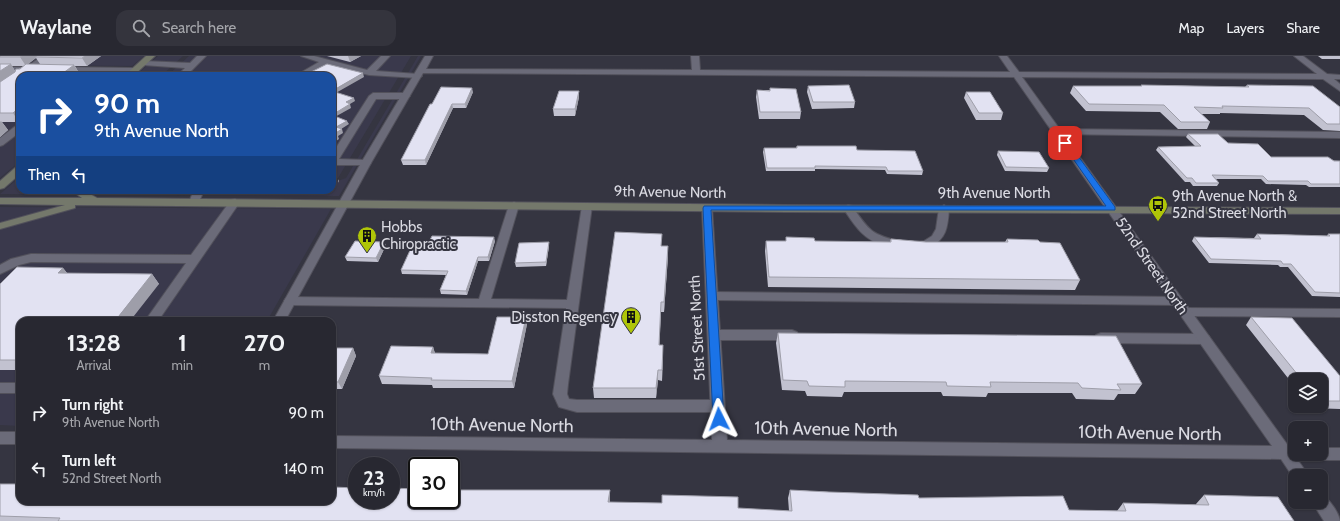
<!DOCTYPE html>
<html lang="en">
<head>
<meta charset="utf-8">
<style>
	body { margin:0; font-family:Cabin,sans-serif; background:#34343d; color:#f1f3f6; height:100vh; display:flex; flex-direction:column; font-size:15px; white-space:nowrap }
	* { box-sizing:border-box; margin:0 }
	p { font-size:13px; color:#a5a6ab }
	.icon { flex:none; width:22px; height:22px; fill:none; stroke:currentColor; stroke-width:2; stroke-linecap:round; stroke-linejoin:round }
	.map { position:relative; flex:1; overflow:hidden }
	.details { position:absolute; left:16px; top:261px; width:320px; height:188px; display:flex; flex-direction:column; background:#282831; border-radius:12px; box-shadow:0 1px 3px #0004,0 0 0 1px #44444d }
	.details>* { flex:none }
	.top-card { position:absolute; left:16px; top:16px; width:320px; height:122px; border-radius:12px; box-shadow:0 1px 3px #0004,0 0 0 1px #44444d; background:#1a4fa0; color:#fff; overflow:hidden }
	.fabs { position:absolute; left:1288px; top:317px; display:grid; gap:8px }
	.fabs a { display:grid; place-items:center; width:40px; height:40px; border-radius:8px; background:#282831; box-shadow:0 1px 3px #0004,0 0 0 1px #44444d; font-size:20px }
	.speed { position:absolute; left:348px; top:401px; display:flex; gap:8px; font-size:20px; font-weight:700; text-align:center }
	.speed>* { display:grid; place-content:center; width:52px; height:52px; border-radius:50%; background:#282831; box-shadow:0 1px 3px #0004,0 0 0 1px #44444d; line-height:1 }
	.speed small { font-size:10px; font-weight:400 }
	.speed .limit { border:2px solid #111; border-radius:6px; background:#fff; color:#111 }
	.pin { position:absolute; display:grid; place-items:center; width:34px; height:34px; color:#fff; margin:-17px; border-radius:8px; box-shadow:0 2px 6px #0006 }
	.me { position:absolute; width:44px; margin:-22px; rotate:357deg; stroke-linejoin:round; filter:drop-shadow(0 0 3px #0008) }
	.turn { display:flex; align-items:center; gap:14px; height:84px; padding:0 12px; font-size:18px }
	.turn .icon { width:52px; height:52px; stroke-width:2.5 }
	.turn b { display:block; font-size:28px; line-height:34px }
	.then { display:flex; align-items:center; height:38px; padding:0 12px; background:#0003; gap:8px; font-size:15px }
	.eta { display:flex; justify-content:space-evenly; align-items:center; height:68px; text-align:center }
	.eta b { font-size:24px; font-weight:700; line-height:28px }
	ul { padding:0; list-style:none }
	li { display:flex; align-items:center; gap:12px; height:56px; padding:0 12px }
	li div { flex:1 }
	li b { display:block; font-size:15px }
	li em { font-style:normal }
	header { display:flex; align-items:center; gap:24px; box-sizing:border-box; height:56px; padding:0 20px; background:#282831; border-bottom:1px solid #44444d }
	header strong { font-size:19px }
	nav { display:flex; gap:22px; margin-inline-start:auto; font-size:14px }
	.search { width:280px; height:36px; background:#34343d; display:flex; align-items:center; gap:10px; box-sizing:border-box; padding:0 14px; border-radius:12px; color:#a5a6ab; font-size:15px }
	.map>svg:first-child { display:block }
</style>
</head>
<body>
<header>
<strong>Waylane</strong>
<div class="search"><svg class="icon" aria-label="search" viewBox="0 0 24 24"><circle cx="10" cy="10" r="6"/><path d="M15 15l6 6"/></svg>Search here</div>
<nav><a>Map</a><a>Layers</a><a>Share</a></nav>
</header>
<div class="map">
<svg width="1340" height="465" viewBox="0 0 1340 465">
	<rect width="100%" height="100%" fill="#353541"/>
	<path fill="#3a394c" d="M37,0H144L132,10L23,9Z
		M158,0H183L161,20H135Z
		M189,0H411L338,122H332V20H167Z
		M418,0H421L339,140L0,138L20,121V134H332V127L346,122Z
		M11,17L123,18L120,20H20V105L0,122V24Z
		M0,151L331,153L267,265H20V370L0,369Z"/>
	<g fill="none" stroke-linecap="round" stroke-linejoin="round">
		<defs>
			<path id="lane" d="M42,0H51L25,20H20V23L0,37V30Z
				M197,0H206L186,20H177L185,12L143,9L139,7L143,5L190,7Z
				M301,0H314L367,14L381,0H390L376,15L418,18L422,20L418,22L369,19L327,9L305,20H295L319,6Z
				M373,37H406L410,40L406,43H376L339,103L366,104L369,105L371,107L369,109H332V98L369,40Z
				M20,68V76L3,89L0,90V82L17,69Z
				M1057,73L1340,76V82L1054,78L1052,76L1054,74Z
				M194,134H204L199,146L194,149L189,146Z
				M235,143L240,146L158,265H145L186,207L31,206L19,209L0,218V209L11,203L31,198L191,199L231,144Z
				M514,146L519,149L491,243L567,244L582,150L587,147L592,150L568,328L567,338L569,343L577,344H718L723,346L725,350L723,354L718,356H577L559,351L553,338L566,252L290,249L286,248L284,245L286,242L290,241L479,243L509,149Z
				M848,149L852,150C870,176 871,178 902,186L904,189L902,192C897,193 892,192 886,190C864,185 855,170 843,152Z
				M944,149L949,152C948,169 947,185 928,191C923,192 917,193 912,192L910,189L912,186L924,185L932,180L936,173L939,152Z
				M712,236L1177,241L1181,242L1183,245L1181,248L1177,249L712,244L708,243L706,240L708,237Z
				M1185,252L1340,253V261L1185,260L1181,259L1179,256L1181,253Z
				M714,274H792L797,276L798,279L797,282L792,284H714L709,282L708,279L709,276Z
				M1101,277L1204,278L1209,280L1210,283L1209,286L1204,288L1101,287L1096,285L1095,282L1096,279Z
				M0,327H20V337H0Z"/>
			<path id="street" d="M425,0H433L426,13L692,14L691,0H699L700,14L1010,16L999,0H1007L1019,16L1317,18L1294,0H1303L1327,18L1340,19V23H1334L1340,28V35L1323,23L1022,21L1289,391H1295V398H1302L1300,401L1297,403L1309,420H1295V424L1281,403L332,392V380L712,384L702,152L707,149L712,152L727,384L1272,390L1014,21L423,17L371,107L285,265H273L361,107Z
				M0,11H34L38,13L34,15H0Z
				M58,11L135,12L139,14L135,16L61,15L57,13Z
				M0,376H20V388H0Z
				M1321,392H1340V404H1321L1316,402L1314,398H1321Z
				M1321,439C1329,442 1339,457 1340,465H1324L1312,446H1321Z"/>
			<path id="secondary" d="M146,0H155L133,20H124Z
				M20,110V118L4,132L0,133V125L16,111Z
				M71,134H83L97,142L786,149L1340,152V158L786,156L75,149V152L0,173V167L65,149L0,148V142H82Z"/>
		</defs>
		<use href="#lane" stroke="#52515b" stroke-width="2"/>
		<use href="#street" stroke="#52515b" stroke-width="2"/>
		<use href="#secondary" stroke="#52515b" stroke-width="2"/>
		<path stroke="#797984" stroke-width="2.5" stroke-dasharray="4 2" stroke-linecap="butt" d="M332,125H339"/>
		<use href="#lane" fill="#6b6b79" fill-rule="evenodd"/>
		<use href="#street" fill="#6b6b79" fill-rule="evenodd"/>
		<use href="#secondary" fill="#74786b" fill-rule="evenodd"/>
	</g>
	<path fill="#c2c2d0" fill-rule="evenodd" d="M0,0H101L87,10H75L79,17L75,20H20V65L19,66H2L8,74L0,81ZM36,2L40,8H28L29,7ZM12,10H24L15,15Z
		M327,0H361L350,6Z
		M1318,0H1340V3H1322Z
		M1141,29L1245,31L1247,29L1340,51V75L1323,74L1304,59L1220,57V58H1201L1210,66L1207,73H1178L1160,56L1086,55L1070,37L1073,30H1141Z
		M808,30L855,46L854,52L812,53L807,36Z
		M770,32L801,56L800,63H759L756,41L757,34H770Z
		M579,35V41L575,60H554L553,53Z
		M473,36L466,52H453L426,109H403L401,104L432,48Z
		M966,36L1003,57L1001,64H976L964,42Z
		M1188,78L1228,87L1271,101L1340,105V131H1309L1306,129L1266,128L1261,123H1216L1219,127L1217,130H1193L1190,126H1185L1156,94L1158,91L1195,90L1186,81Z
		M797,90L857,94L923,115L922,119L887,118L885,114L815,113V115H766L763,96L764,92H796Z
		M998,95L1049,112L1047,116L1005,115L997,99Z
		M1257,178L1327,180L1328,178H1340V241L1312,240L1288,211H1280L1278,209L1209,207L1192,185L1194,181L1255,182H1254Z
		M786,181L815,185L890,186L891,183L926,186H1005L1007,183L1040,186L1080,224L1075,234L768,231L765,195L766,185H786Z
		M495,185L489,205H478L467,239L441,238L440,234L446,219L402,218L401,214L427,190Z
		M386,189L378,206L347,205L345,201Z
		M549,190L546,210L516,211L515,207Z
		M668,200L664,256H661L659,289H663L662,325L658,324L656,342H594L593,332Z
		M63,212L67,217L152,218L159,228L20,265V314H0V228Z
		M526,261L527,268L514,332H433L432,329L382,328L379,320L433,291L435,297L488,298Z
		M1251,261L1340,320V353L1312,352L1310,350H1321V324H1295V331L1246,269Z
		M778,277L1142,328L1135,338H1118L1114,344L1076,343L1072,337H988L986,341L943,340L941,336H844L842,341L807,340L805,335L782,334L776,287Z
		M332,292H353L356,300L342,333H332Z
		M0,428L417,444L610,434V446L789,455L788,442L790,434L829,436L919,442L1069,454L1117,455L1123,447L1196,449V448L1204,439L1294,465H0Z"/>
	<path fill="#9e9ea9" d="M22,0H39L35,1L36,2L26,10L20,1Z
		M85,0H101L87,10L82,2Z
		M348,0H361L350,6Z
		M11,8L16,17L0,28V15Z
		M74,9L79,17L75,20H59Z
		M363,17L364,21L334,38L332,35Z
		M472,32L473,36L466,52L465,48Z
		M579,35V41L575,60V53Z
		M354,42L355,45L350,48L351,52L333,62L332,59L346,46Z
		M452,48L453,52L426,109L425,104Z
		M20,51V65L19,66L13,57Z
		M1,65L8,74L0,81V66Z
		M347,65L349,68L338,75L336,71Z
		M342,73L343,77L338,80L339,83L332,88V83L334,78Z
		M494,181L495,185L489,205L488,201Z
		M384,186L386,189L378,206L376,202Z
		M549,186V190L546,210V206Z
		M668,190V200L664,256V246Z
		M478,201V205L467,239L466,235Z
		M63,212L71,222L58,217Z
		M152,218L159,228L130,265H115Z
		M661,246V256L659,299V289Z
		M526,261L527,268L514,332L512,325Z
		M663,289V299L662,325V314Z
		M433,291L435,298L431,297Z
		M353,292L356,300L342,333L338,326Z
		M658,314V324L656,342V332Z
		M610,434V443L609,454L608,446Z"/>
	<path fill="#e2e2f2" stroke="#9e9ea9" d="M0,0H22L20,1H0Z
		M37,0H85L82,2L35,1Z
		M0,8H11L0,15Z
		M26,8L74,9L59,20H20V51L13,57H0V26L15,16L16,13H20Z
		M327,8L363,17L332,35L354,42L346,46L350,48L332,59V20H303Z
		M849,29L855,46H813L808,30Z
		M1141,29L1249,31L1247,29L1313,30L1340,51V68H1327L1309,52L1222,50L1223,52L1194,51L1210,66H1181L1164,49L1089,48L1073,30H1142Z
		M441,31L472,32L465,48H452L425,104H401L430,48H432Z
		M770,32L796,33L801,56H760L757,34L770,35Z
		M559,35H579L575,53H553Z
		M966,36H990L1003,57H979Z
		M332,59L347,65L336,71L342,73L334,78L338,80L332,83Z
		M1188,78H1218L1228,87L1258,88L1271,101H1328L1334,105H1340V128H1311L1308,125H1268L1263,120L1212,119L1219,127H1196L1192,122H1187L1158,91L1201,90Z
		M797,90H856L857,94L915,95L923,115H888L886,111L815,110V112H767L764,92H797Z
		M998,95L1039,96L1049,112L1006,111Z
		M615,176L662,178L661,190H668L664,246H661L659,289H663L662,314H658L656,332H593Z
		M1257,178L1330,180L1328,178H1340V237L1315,236L1291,208H1283L1281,205L1211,203L1194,181L1261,183Z
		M432,180L494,181L488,201H478L466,235L440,234L448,215L401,214L412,190H427Z
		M786,181L814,182L815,185L891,186V183L926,186H1008L1007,183L1038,184L1040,186L1060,187L1080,224L769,221L766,185H786Z
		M355,185L384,186L376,202L345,201Z
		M549,186L546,206L515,207L519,187Z
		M17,211L63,212L58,217L152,218L115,265H20V304H0V228Z
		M497,261H526L512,325L431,324L432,322L379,320L391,290L433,291L431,297L488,298Z
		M1251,261L1292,262L1340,320V345H1321V324H1302Z
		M778,277L1116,280L1142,328H1117L1121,334L1082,332L1078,327L990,326L991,331L947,330L946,326L845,325V331L809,330L807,325L783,324Z
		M332,292H353L338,326H332Z
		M0,428H20V445H332V431L357,432V444H391V432L417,433V444H451V434H610L608,446L662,447V439L738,441V452L792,455L790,434L829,436L918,439L919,442L1063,440L1069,454L1126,455L1123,447L1209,449L1204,439L1278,441L1294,465H58L60,462L0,460Z"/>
	<path fill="#1a73e8" stroke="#114b97" d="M1065,85L1068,86L1115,151V154H711L724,363L723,367L719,368L715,367L713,363L703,152L704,150H1106L1062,87Z"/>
	<defs>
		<symbol id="bus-pin" viewBox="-11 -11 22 30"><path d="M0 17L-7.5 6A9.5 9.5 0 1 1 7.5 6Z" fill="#afc508" stroke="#353541"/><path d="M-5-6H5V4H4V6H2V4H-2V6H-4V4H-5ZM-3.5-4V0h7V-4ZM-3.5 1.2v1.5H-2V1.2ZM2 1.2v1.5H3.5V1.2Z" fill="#111"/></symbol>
		<symbol id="building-pin" viewBox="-11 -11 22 30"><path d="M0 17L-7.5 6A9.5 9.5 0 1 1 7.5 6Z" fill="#afc508" stroke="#353541"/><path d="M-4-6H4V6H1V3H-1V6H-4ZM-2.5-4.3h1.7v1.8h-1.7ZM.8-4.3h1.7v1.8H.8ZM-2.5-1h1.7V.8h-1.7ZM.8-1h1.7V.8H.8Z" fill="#111"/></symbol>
	</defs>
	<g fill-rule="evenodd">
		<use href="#bus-pin" x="1147" y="138" width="22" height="30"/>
		<use href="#building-pin" x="356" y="169" width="22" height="30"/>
		<use href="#building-pin" x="620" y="250" width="22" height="30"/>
	</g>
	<g text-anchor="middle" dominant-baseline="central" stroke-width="4" stroke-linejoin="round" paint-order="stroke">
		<g font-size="15" fill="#dadae2" stroke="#353541">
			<text transform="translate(670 136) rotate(1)">9th Avenue North</text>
			<text x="994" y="137">9th Avenue North</text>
			<text transform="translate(1152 210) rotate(55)">52nd Street North</text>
			<text transform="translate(697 272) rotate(-93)">51st Street North</text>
		</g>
		<g font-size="15" fill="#dadae2" stroke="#353541" text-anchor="start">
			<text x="1172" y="140">9th Avenue North &amp;<tspan x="1172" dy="17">52nd Street North</tspan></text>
			<text x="381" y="171">Hobbs<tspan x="381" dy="17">Chiropractic</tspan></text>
			<text x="617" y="261" text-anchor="end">Disston Regency</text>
		</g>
		<g font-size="18" fill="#dadae2" stroke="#353541">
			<text transform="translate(502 369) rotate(1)">10th Avenue North</text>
			<text transform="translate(826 373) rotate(1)">10th Avenue North</text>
			<text transform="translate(1150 377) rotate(1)">10th Avenue North</text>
		</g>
	</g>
</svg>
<div class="fabs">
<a><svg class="icon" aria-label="layers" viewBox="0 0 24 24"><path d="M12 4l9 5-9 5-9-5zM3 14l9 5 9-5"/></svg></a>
<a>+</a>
<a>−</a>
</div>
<div class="speed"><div>23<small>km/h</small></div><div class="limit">30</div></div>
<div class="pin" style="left:1065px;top:87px;background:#d93025"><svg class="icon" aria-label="arrive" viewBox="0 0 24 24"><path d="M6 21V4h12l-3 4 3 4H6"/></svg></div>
<svg class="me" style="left:719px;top:363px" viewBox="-20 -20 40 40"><path d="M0-17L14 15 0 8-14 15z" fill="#1a73e8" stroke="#fff" stroke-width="4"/></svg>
<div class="top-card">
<div class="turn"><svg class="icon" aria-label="right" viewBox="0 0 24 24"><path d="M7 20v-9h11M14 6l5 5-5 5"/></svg><div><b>90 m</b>9th Avenue North</div></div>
<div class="then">Then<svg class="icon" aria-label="left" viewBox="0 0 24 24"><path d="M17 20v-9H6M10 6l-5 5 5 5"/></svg></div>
</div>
<section class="details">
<div class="eta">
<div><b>13:28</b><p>Arrival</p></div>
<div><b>1</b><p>min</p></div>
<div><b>270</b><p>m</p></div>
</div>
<ul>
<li><svg class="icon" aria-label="right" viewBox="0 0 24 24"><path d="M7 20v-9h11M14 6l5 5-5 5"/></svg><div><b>Turn right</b><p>9th Avenue North</p></div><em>90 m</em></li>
<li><svg class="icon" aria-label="left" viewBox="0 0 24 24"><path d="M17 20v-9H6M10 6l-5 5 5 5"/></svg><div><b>Turn left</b><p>52nd Street North</p></div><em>140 m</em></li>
</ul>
</section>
</div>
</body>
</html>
